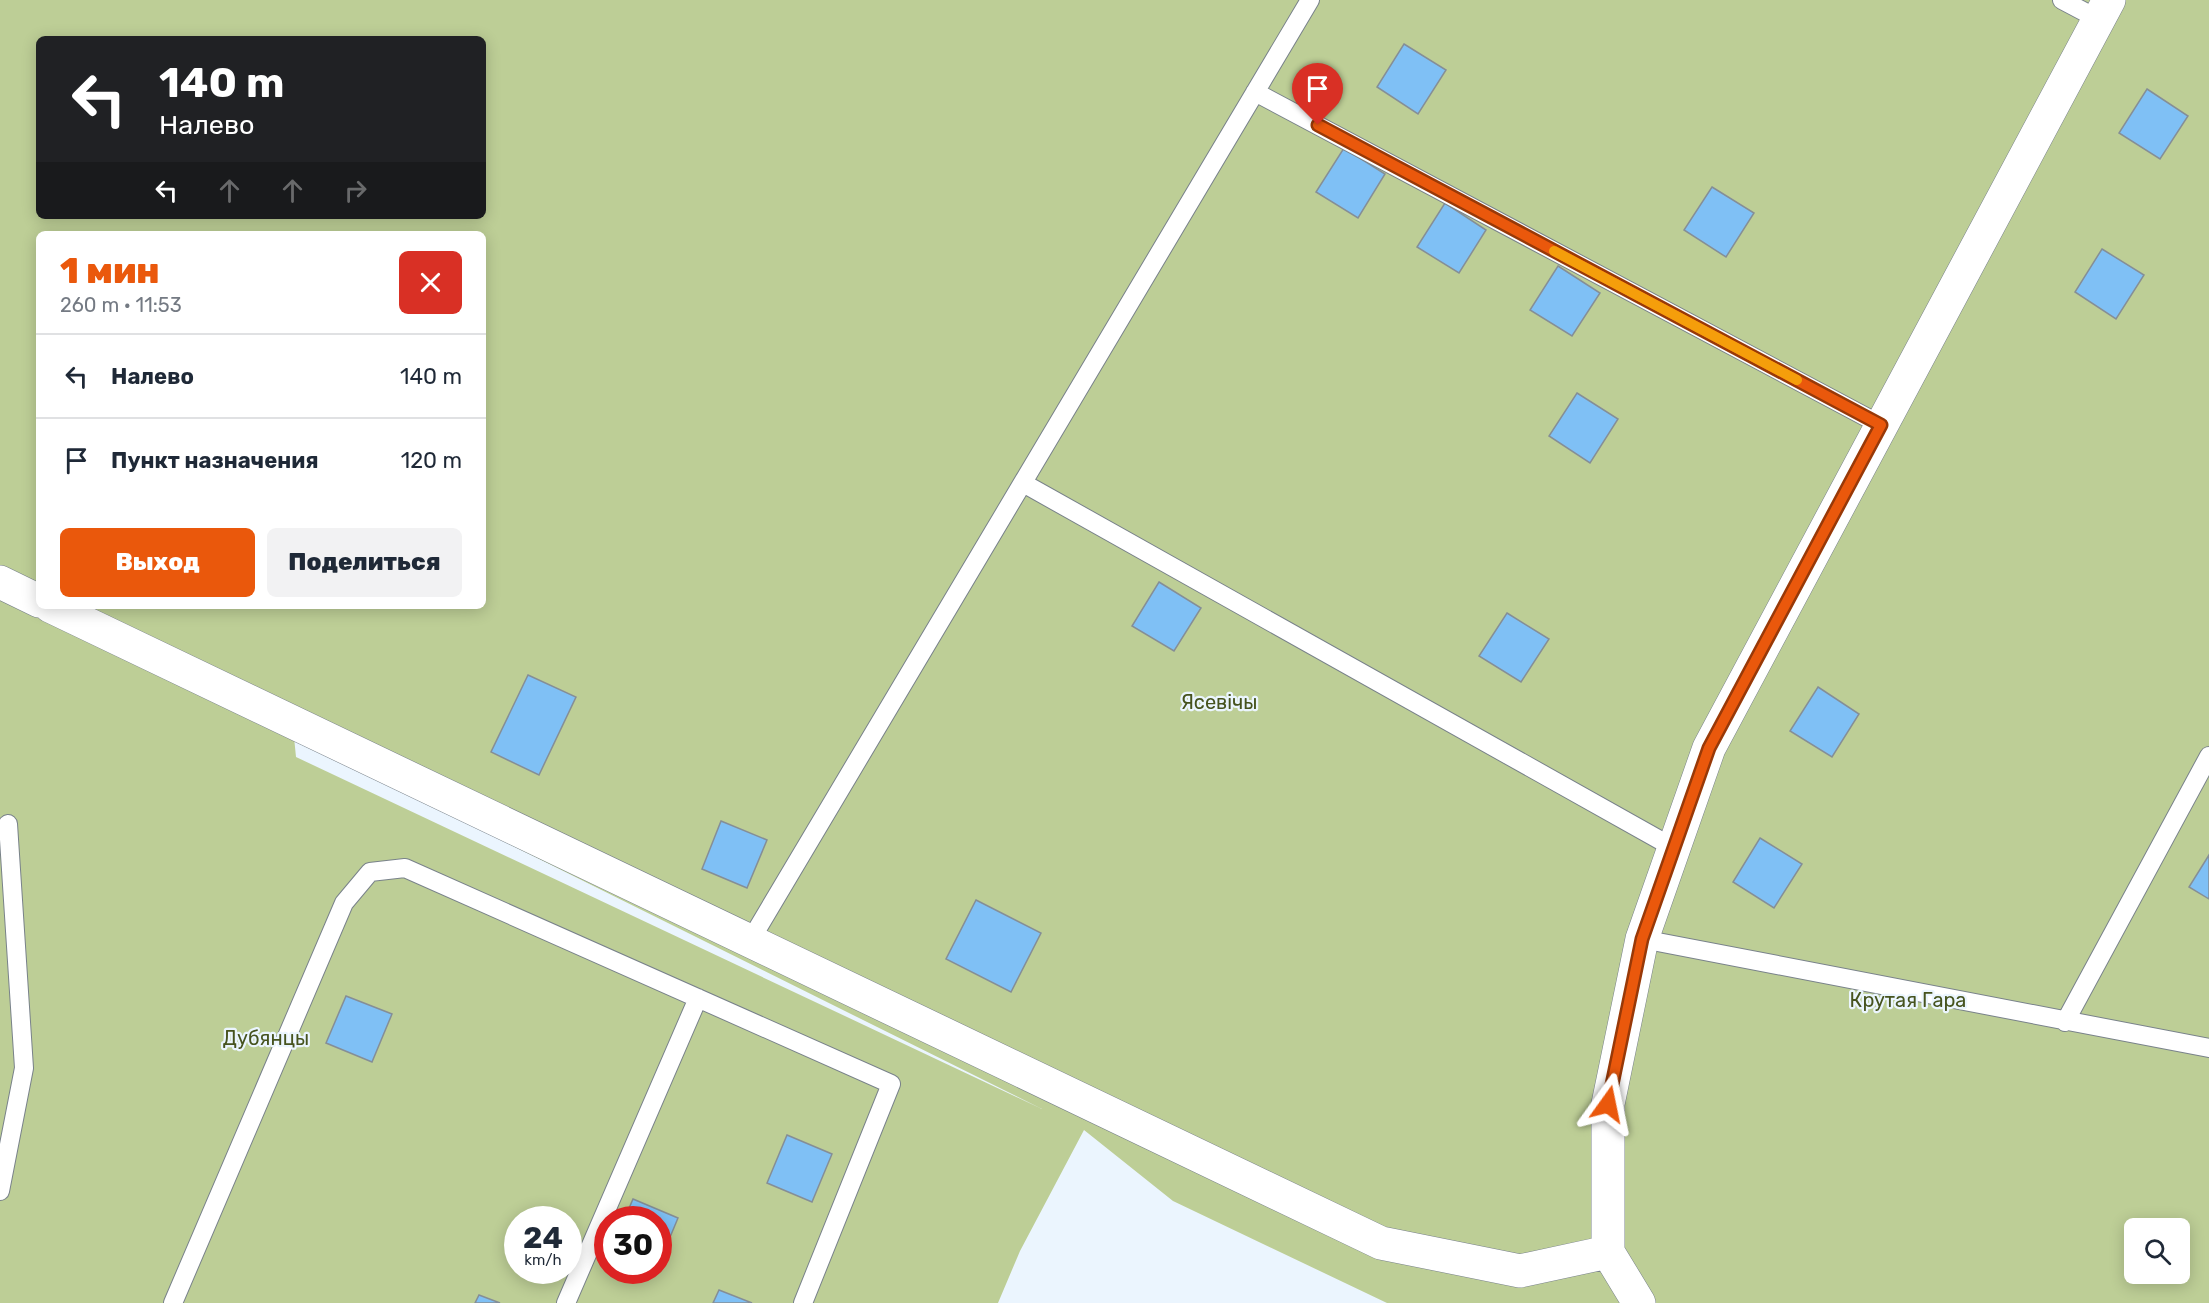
<!DOCTYPE html>
<html lang="ru">
<head>
<meta charset="utf-8">
<style>
	body { margin:0; font-family:Rubik,sans-serif; background:#f2f2f3; color:#1f2937; height:100vh; display:flex; flex-direction:column; font-size:22px; white-space:nowrap }
	* { box-sizing:border-box; margin:0 }
	p { font-size:20px; color:#747a83 }
	.icon { flex:none; width:33px; height:33px; fill:none; stroke:currentColor; stroke-width:2; stroke-linecap:round; stroke-linejoin:round }
	.map { position:relative; flex:1; overflow:hidden }
	.side { position:absolute; left:36px; top:231px; width:450px; height:378px; display:flex; flex-direction:column; background:#fff; border-radius:9px; box-shadow:0 3px 15px #0003 }
	.side>* { flex:none }
	.banner { position:absolute; left:36px; top:36px; width:450px; height:183px; border-radius:9px; box-shadow:0 3px 15px #0003; background:#202124; color:#fff; overflow:hidden }
	.tools { position:absolute; left:2124px; top:1218px; display:grid; gap:12px }
	.tools a { display:grid; place-items:center; width:66px; height:66px; border-radius:9px; background:#fff; box-shadow:0 3px 15px #0003; font-size:30px }
	.speed { position:absolute; left:504px; top:1206px; display:flex; gap:12px; font-size:30px; font-weight:700; text-align:center }
	.speed>* { display:grid; place-content:center; width:78px; height:78px; border-radius:50%; background:#fff; box-shadow:0 3px 15px #0003; line-height:1 }
	.speed small { font-size:15px; font-weight:400 }
	.speed .limit { border:9px solid #d22; background:#fff; color:#111 }
	.pin { position:absolute; display:grid; place-items:center; width:51px; height:51px; color:#fff; margin:-62px -26px; border-radius:50% 50% 50% 0; rotate:-45deg; box-shadow:0 0 6px #0007 }
	.pin .icon { rotate:45deg }
	.me { position:absolute; width:66px; margin:-33px; rotate:12deg; stroke-linejoin:round; filter:drop-shadow(0 0 4px #0008) }
	.turn { display:flex; align-items:center; gap:21px; height:126px; padding:0 24px; font-size:27px }
	.turn .icon { width:78px; height:78px; stroke-width:2.5 }
	.turn b { display:block; font-size:42px; line-height:51px }
	.lanes { display:flex; align-items:center; height:57px; padding:0 24px; background:#0003; justify-content:center; gap:30px; direction:ltr }
	.lanes .off { opacity:.35 }
	.round { display:grid; place-items:center; flex:none; width:63px; height:63px; border-radius:9px; background:#f2f2f3 }
	.head { display:flex; align-items:center; justify-content:space-between; height:102px; padding:0 24px }
	h1 { font-size:36px; font-weight:800; line-height:45px; color:#ea580c }
	.button { display:flex; gap:12px; margin-top:auto; padding:12px 24px }
	.button a { flex:1; height:69px; border-radius:9px; background:#ea580c; color:#fff; font-size:24px; font-weight:800; line-height:69px; text-align:center }
	.button a+a { background:#f2f2f3; color:#1f2937 }
	ul { padding:0; list-style:none }
	li { display:flex; align-items:center; gap:18px; height:84px; padding:0 24px; border-top:2px solid #e0e1e3 }
	li div { flex:1 }
	li b { display:block; font-size:22px }
	li em { font-style:normal }
	.map>svg:first-child { display:block }
</style>
</head>
<body>
<div class="map">
<svg width="2209" height="1303" viewBox="0 0 2209 1303">
	<rect width="100%" height="100%" fill="#ebf5fe"/>
	<path fill="#bdce96" fill-rule="evenodd" d="M0,0H2209V1303H1387L1173,1201L1084,1130L1020,1251L998,1303H0ZM39,39H483V216H39ZM39,234H483V606H39ZM294,737L1042,1109L296,757ZM518,1220H568V1270H518ZM608,1220H658V1270H608ZM2134,1228H2180V1274H2134Z"/>
	<path fill="#7fc0f5" stroke="#858e96" stroke-width="1.5" d="M1404,44L1446,70L1418,114L1377,87Z
		M2147,89L2188,116L2160,159L2119,133Z
		M1344,148L1385,174L1358,218L1316,192Z
		M1712,187L1754,213L1726,257L1684,230Z
		M1445,203L1486,230L1459,273L1417,247Z
		M2102,249L2144,275L2116,319L2075,292Z
		M1558,266L1600,293L1572,336L1530,310Z
		M1577,393L1618,419L1590,463L1549,436Z
		M1159,582L1201,608L1174,651L1132,626Z
		M1507,613L1549,639L1521,682L1479,656Z
		M528,675L576,697L539,775L491,752Z
		M1818,687L1859,714L1832,757L1790,731Z
		M721,821L767,840L747,888L702,869Z
		M1760,838L1802,864L1774,908L1733,882Z
		M2209,855V899L2189,887Z
		M976,900L1041,933L1011,992L946,959Z
		M346,996L392,1014L372,1062L326,1043Z
		M787,1135L832,1154L812,1202L767,1183Z
		M633,1199L678,1218L658,1266V1220H624Z
		M719,1290L752,1303H713Z
		M479,1295L500,1303H475Z"/>
	<g fill="none" stroke-linecap="round" stroke-linejoin="round">
		<defs>
			<path id="service" d="M2062,0L2098,19
				M1255,92L1881,425
				M1023,483L1674,848
				M1642,939L2209,1048
				M750,941L1310,0
				M2065,1022L2209,756
				M0,1191L24,1068L8,824
				M173,1303L344,903L370,872L405,868L891,1084L803,1303
				M566,1303L698,998"/>
			<path id="minor" d="M0,582L39,601
				M50,606L1381,1243L1520,1271L1608,1252
				M1639,1303L1608,1252V1104L1642,939L1709,748L2109,0"/>
		</defs>
		<use href="#service" stroke="#79828a" stroke-width="20"/>
		<use href="#minor" stroke="#79828a" stroke-width="34"/>
		<use href="#service" stroke="#fff" stroke-width="18"/>
		<use href="#minor" stroke="#fff" stroke-width="33"/>
	</g>
	<g fill="none" stroke-linecap="round" stroke-linejoin="round">
		<defs>
			<path id="route" d="M1318,125L1881,425L1709,748L1642,939L1608,1104"/>
		</defs>
		<use href="#route" stroke="#983908" stroke-width="15"/>
		<use href="#route" stroke="#ea580c" stroke-width="10"/>
		<path stroke="#f59e0b" stroke-width="10" d="M1554,251L1797,380"/>
	</g>
	<g text-anchor="middle" dominant-baseline="central" stroke-width="4.5" stroke-linejoin="round" paint-order="stroke">
		<g font-size="20" fill="#46531e" stroke="#ebf5fe">
			<text x="1219" y="702">Ясевічы</text>
			<text x="1908" y="1000">Крутая Гара</text>
			<text x="266" y="1038">Дубянцы</text>
		</g>
	</g>
</svg>
<div class="tools">
<a><svg class="icon" aria-label="search" viewBox="0 0 24 24"><circle cx="10" cy="10" r="6"/><path d="M15 15l6 6"/></svg></a>
</div>
<div class="speed"><div>24<small>km/h</small></div><div class="limit">30</div></div>
<div class="pin" style="left:1318px;top:125px;background:#d93025"><svg class="icon" aria-label="arrive" viewBox="0 0 24 24"><path d="M6 21V4h12l-3 4 3 4H6"/></svg></div>
<svg class="me" style="left:1608px;top:1104px" viewBox="-20 -20 40 40"><path d="M0-17L14 15 0 8-14 15z" fill="#ea580c" stroke="#fff" stroke-width="4"/></svg>
<div class="banner">
<div class="turn"><svg class="icon" aria-label="left" viewBox="0 0 24 24"><path d="M17 20v-9H6M10 6l-5 5 5 5"/></svg><div><b>140 m</b>Налево</div></div>
<div class="lanes"><svg class="icon" aria-label="left" viewBox="0 0 24 24"><path d="M17 20v-9H6M10 6l-5 5 5 5"/></svg><svg class="icon off" aria-label="ahead" viewBox="0 0 24 24"><path d="M12 20V5M6 11l6-6 6 6"/></svg><svg class="icon off" aria-label="ahead" viewBox="0 0 24 24"><path d="M12 20V5M6 11l6-6 6 6"/></svg><svg class="icon off" aria-label="right" viewBox="0 0 24 24"><path d="M7 20v-9h11M14 6l5 5-5 5"/></svg></div>
</div>
<section class="side">
<div class="head"><div><h1>1 мин</h1><p>260 m · 11:53</p></div><a class="round" style="background:#d93025;color:#fff"><svg class="icon" aria-label="close" viewBox="0 0 24 24"><path d="M6 6l12 12M18 6L6 18"/></svg></a></div>
<ul>
<li><svg class="icon" aria-label="left" viewBox="0 0 24 24"><path d="M17 20v-9H6M10 6l-5 5 5 5"/></svg><div><b>Налево</b></div><em>140 m</em></li>
<li><svg class="icon" aria-label="arrive" viewBox="0 0 24 24"><path d="M6 21V4h12l-3 4 3 4H6"/></svg><div><b>Пункт назначения</b></div><em>120 m</em></li>
</ul>
<div class="button"><a>Выход</a><a>Поделиться</a></div>
</section>
</div>
</body>
</html>
